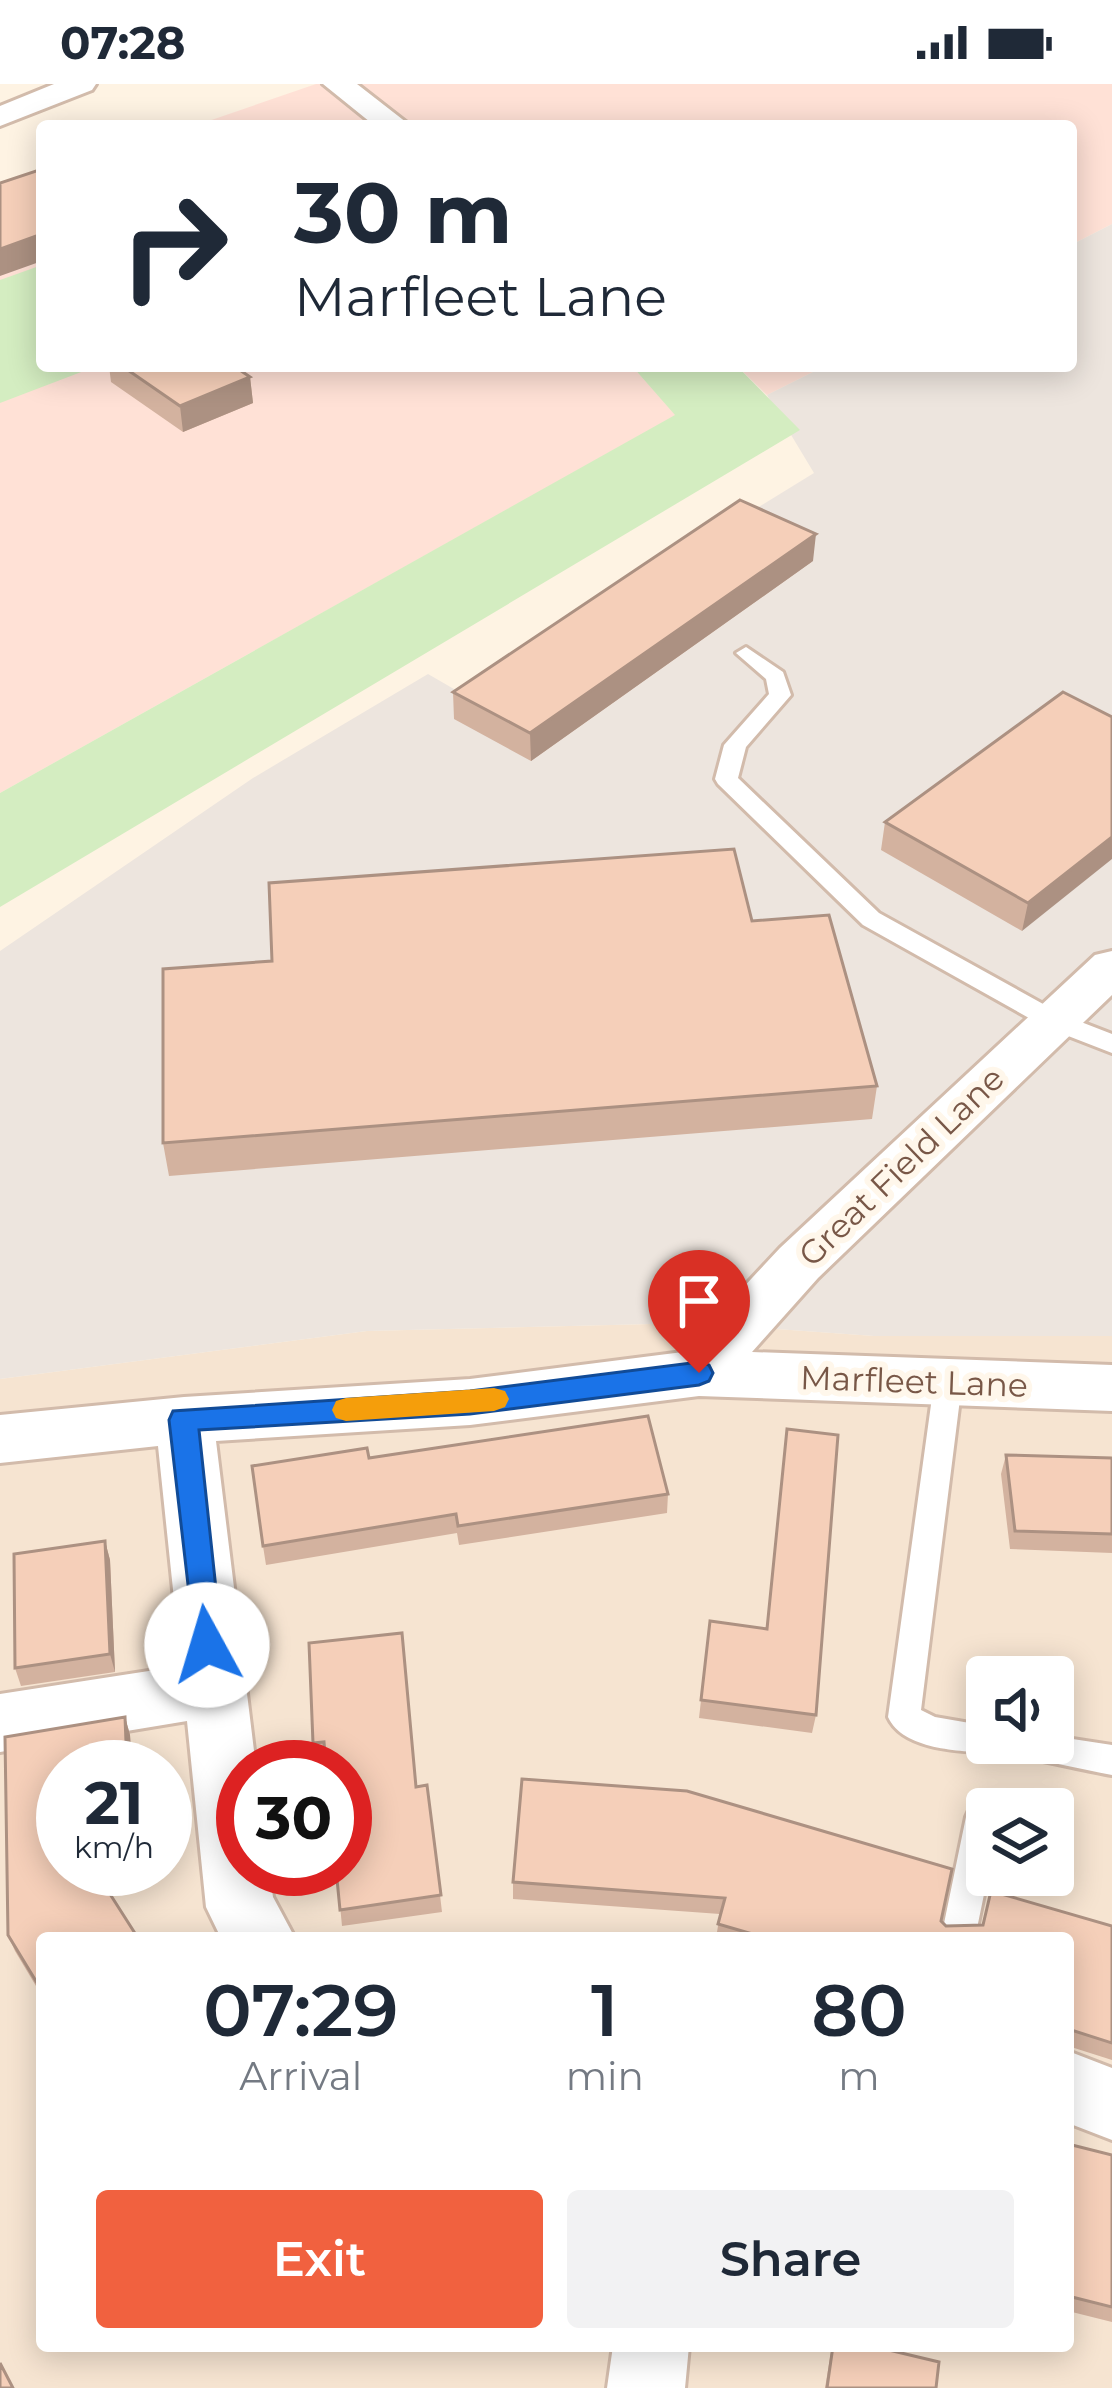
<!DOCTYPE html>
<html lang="en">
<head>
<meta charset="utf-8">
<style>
	body { margin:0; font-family:Montserrat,sans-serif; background:#f2f2f3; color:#1f2937; height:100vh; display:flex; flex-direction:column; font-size:45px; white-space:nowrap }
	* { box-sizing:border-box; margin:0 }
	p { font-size:39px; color:#747a83 }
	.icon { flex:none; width:66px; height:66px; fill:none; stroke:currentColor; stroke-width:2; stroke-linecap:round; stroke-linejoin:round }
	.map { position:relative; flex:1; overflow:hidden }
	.panel { position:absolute; left:36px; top:1848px; width:1038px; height:420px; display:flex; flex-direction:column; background:#fff; border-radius:12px; box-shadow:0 6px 30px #0003 }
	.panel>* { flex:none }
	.hud { position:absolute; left:36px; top:36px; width:1041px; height:252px; border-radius:12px; box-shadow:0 6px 30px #0003; background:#fff; color:#1f2937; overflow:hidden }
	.buttons { position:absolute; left:966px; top:1572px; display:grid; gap:24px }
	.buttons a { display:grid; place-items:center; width:108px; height:108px; border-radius:12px; background:#fff; box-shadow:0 6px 30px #0003; font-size:60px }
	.speed { position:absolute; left:36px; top:1656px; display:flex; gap:24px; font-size:60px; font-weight:700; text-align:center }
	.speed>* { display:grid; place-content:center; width:156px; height:156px; border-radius:50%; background:#fff; box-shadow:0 6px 30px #0003; line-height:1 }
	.speed small { font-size:30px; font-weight:400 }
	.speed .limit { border:18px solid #d22; background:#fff; color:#111 }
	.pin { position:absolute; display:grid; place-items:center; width:102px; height:102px; color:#fff; margin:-123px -51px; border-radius:50% 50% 50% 0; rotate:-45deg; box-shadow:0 0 12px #0007 }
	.pin .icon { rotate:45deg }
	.me { position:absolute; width:132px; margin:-66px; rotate:354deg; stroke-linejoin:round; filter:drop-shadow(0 0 9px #0008) }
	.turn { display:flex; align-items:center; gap:42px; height:252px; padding:0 60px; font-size:54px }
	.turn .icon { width:156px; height:156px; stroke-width:2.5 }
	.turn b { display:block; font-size:84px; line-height:102px }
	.eta { display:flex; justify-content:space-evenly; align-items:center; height:204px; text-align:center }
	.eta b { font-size:72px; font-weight:600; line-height:84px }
	.button { display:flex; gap:24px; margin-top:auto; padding:24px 60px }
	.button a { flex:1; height:138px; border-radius:12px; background:#f1613f; color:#fff; font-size:48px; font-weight:600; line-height:138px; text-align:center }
	.button a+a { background:#f2f2f3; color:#1f2937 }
	.status { display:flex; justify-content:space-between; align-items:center; height:84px; padding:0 60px; background:#fff; direction:ltr }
	.status svg { height:33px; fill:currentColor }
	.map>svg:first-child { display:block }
</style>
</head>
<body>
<div class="status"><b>07:28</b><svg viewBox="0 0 49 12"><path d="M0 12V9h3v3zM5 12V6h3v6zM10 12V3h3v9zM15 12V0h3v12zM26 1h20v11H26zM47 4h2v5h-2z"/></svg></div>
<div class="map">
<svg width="1112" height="2304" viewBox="0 0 1112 2304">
	<rect width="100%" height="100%" fill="#fef3e3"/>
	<path fill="#f6e4d1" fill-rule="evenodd" d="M694,1239L874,1252H1112V2304H0V1295L367,1247ZM987,1593H1053V1659H987ZM63,1683H165V1785H63ZM243,1683H345V1785H243ZM987,1725H1053V1791H987ZM42,1854H1068V2262H42Z"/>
	<path fill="#ffe1d6" d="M316,0H1112V140L1071,161V42H194Z
		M42,94V282H632L676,331L0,709V109Z
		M737,282H825L767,311Z"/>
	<path fill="#ede5de" d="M1112,140V1252H874L694,1239L367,1247L0,1295V867L253,694L428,590L466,612L493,586L814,389L767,311L825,282H1071V161Z"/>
	<path fill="#d4edc1" d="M42,181V282H97L0,319V196Z
		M632,282H737L800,346L0,823V709L675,331Z"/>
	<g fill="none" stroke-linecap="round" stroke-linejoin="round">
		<defs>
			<path id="lane" d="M746,563L783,588L791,611L746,663L738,694L879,829L1063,931L1112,950V969L1045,943L863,841L718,700L715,695L724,661L769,610L766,595L736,569Z
				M948,1288L958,1291L962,1299L921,1626L935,1633L987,1642V1659H1053V1652L1112,1661V1691C1073,1684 1028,1672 991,1669C960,1667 903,1666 888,1633L934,1299L938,1291Z
				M983,1718L996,1725H987L988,1791L975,1854H941L966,1733L971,1722Z"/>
			<path id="street" d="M54,0H96L92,6L0,42V22Z
				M323,0H357L411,42H375Z
				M1112,867V911L818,1194L752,1268L1112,1281V1327L699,1312L470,1341L216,1357L256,1683H243V1785H269L273,1813L295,1854H221L206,1823L187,1637L0,1668V1610L181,1582L158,1362L0,1379V1331L184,1313L470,1295L683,1268L780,1164L1095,871Z
				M1068,1967L1112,1984V2056L1068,2039Z
				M613,2262H689L685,2304H607Z"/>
		</defs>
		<use href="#lane" stroke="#d2bbab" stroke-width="6"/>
		<use href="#street" stroke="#d2bbab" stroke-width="6"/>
		<use href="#lane" fill="#fff" fill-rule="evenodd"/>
		<use href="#street" fill="#fff" fill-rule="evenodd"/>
	</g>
	<path fill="#d3b29f" d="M109,282H234L250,293L253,319L183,348L111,298Z
		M813,477L531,677L454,635L453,608Z
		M1112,633L1022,847L881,766L885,738Z
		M752,837L877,1002L872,1035L169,1092L163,1059L272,877Z
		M1006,1371L1112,1374V1469L1010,1465L1001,1390Z
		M369,1374L668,1410L667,1429L459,1461L457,1449L266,1481L263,1462Z
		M105,1457L110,1476L115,1588L21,1602L15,1584Z
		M710,1537L766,1545L816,1631L812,1649L699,1634Z
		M309,1559L416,1703L427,1701L442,1828L342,1842L326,1676L316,1677L313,1659Z
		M125,1633L130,1651L132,1683H63V1785H138V1790L102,1796L138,1854H42V1912L15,1867L8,1851L5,1653Z
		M522,1695L941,1837L946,1842L982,1841L991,1807L1112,1842V1976L1068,1962V1854H716L720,1830L513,1815V1798Z
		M1068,2060L1112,2071V2238L1068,2227Z
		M832,2262H872L936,2304H825Z"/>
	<path fill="#ac9182" d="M42,150V177L0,192V165Z
		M250,293L253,319L183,348L180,322Z
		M816,450L813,477L531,677L530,649Z
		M1112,753V775L1022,847L1028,819Z
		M105,1457L110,1476L115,1588L110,1570Z
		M125,1633L130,1651L132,1683H127Z"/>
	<path fill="#f5cfb9" stroke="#ac9182" stroke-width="3" d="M42,85V150L0,165V99Z
		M122,282H234L250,293L180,322Z
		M740,416L816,450L530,649L453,608Z
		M1063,608L1112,633V753L1028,819L885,738Z
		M734,765L752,837L829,831L877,1002L163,1059V885L272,877L269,799Z
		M648,1332L668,1410L458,1442L456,1430L263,1462L252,1382L367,1364L369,1374Z
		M787,1345L838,1351L816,1631L701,1616L710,1537L767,1545Z
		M1006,1371L1112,1374V1450L1015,1447Z
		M105,1457L110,1570L15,1584L14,1470Z
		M402,1549L416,1703L427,1701L441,1811L340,1826L336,1785H345V1683H326L324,1658L313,1659L309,1559Z
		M125,1633L127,1683H63V1785H94L138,1854H42V1907L8,1851L5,1653Z
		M522,1695L687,1707L952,1785L941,1837L946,1842L983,1841L991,1807L1112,1842V1959L1068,1945V1854H766L718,1840L725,1814L513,1798Z
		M1068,2060L1112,2071V2223L1068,2212Z
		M833,2262H872L939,2278L936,2304H827Z
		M0,2279L13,2304H0Z"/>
	<path fill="#1a73e8" stroke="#114b97" stroke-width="3" d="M699,1278L709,1281L713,1289L709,1297L699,1301L470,1330L199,1346L222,1561L218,1570L207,1574L196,1570L169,1336L173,1327L470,1307Z"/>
	<path fill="#f59e0b" d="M494,1304L505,1307L509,1315L505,1323L494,1327L346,1337L336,1334L332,1326L336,1317L346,1314Z"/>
	<g text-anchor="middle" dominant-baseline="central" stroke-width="12" stroke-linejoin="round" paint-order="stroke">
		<g font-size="33" fill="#785747" stroke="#fff7eb">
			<text transform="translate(901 1082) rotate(-44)">Great Field Lane</text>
			<text transform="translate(914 1297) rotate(2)">Marfleet Lane</text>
		</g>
	</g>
</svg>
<div class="buttons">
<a><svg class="icon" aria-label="sound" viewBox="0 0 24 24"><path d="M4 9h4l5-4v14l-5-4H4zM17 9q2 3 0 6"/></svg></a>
<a><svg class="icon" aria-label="layers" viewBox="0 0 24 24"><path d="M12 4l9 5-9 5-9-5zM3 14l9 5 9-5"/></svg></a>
</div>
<div class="speed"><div>21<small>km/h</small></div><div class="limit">30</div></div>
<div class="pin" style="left:699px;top:1289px;background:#d93025"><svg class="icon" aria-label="arrive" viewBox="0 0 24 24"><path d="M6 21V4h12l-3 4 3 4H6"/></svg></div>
<svg class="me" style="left:207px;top:1561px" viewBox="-20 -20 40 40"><circle r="19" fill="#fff"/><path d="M0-13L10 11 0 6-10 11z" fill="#1a73e8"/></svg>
<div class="hud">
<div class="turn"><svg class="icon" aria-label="right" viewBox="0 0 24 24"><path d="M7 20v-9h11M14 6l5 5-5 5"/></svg><div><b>30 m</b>Marfleet Lane</div></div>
</div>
<section class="panel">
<div class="eta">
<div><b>07:29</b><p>Arrival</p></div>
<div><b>1</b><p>min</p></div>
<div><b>80</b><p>m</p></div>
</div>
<div class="button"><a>Exit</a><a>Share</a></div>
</section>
</div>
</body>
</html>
